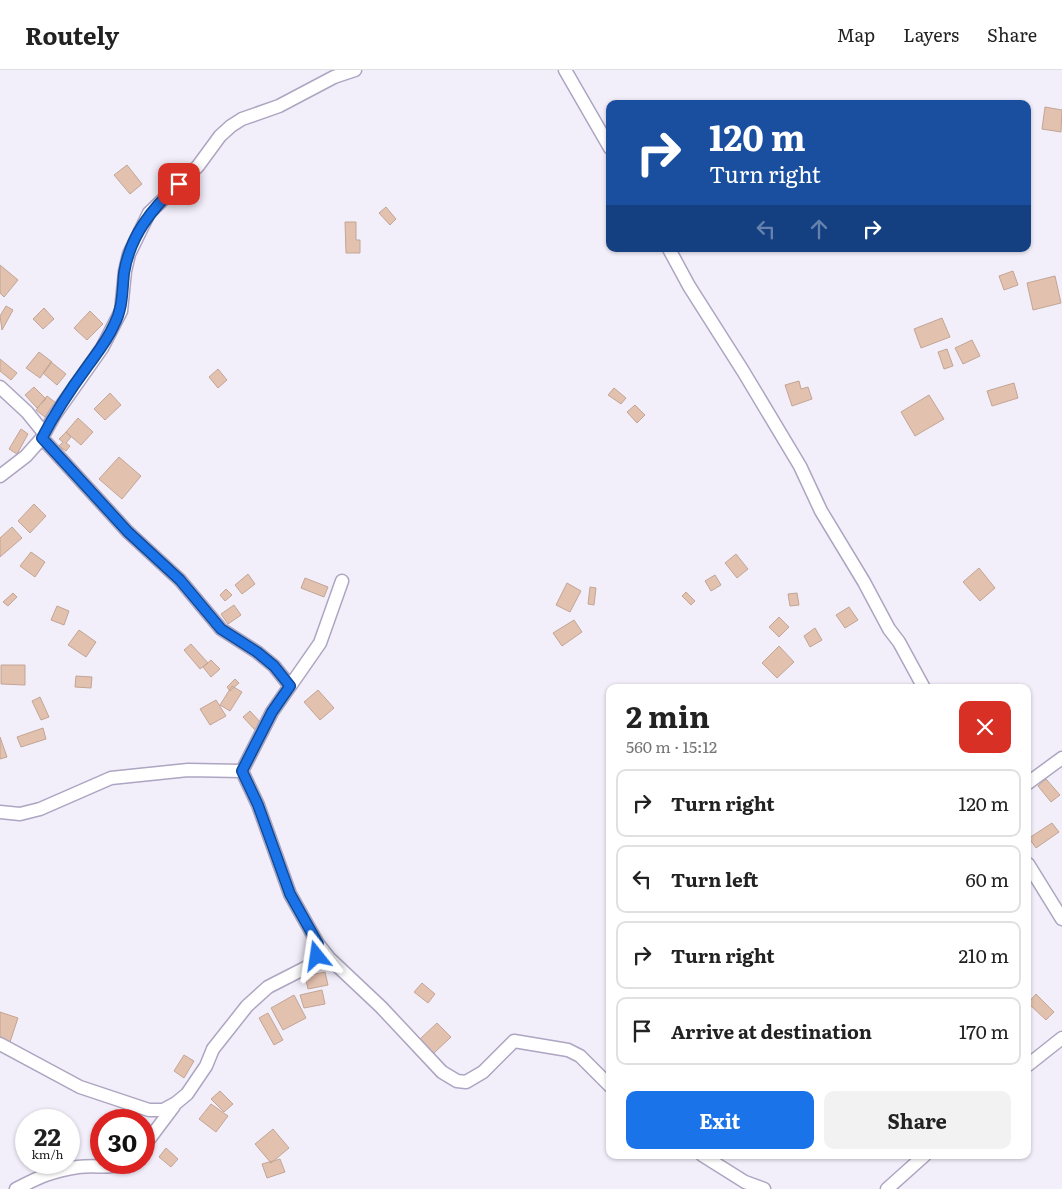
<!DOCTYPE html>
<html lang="en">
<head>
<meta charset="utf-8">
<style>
	body { margin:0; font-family:Literata,serif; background:#f2f2f2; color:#222; height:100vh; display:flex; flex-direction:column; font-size:19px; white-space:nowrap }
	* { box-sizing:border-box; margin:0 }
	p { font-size:16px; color:#767676 }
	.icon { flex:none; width:28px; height:28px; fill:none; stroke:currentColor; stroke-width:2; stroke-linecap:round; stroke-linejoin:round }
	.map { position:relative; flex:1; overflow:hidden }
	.drawer { position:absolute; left:606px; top:614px; width:425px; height:475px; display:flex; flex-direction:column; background:#fff; border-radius:10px; box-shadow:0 1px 4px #0004 }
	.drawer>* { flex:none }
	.guide { position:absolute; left:606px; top:30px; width:425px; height:152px; border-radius:10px; box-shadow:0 1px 4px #0004; background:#1a4fa0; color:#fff; overflow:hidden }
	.speed { position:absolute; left:15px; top:1039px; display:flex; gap:10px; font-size:25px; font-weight:700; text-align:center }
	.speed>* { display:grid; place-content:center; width:65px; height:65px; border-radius:50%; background:#fff; box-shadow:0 1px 4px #0004; line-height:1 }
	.speed small { font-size:12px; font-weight:400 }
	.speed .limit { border:8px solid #d22; background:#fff; color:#111 }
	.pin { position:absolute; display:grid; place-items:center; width:42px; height:42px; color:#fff; margin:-21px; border-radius:10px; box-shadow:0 2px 8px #0006 }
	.me { position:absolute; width:55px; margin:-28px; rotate:345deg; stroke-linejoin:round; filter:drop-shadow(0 0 4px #0008) }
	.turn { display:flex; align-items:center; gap:18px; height:105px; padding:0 20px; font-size:22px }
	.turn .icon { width:65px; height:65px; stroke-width:2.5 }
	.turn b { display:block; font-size:35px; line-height:42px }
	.lanes { display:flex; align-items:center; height:48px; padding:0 20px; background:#0003; justify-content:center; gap:25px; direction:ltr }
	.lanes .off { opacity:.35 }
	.round { display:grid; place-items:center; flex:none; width:52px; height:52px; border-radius:10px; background:#f2f2f2 }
	.overview { display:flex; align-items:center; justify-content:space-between; height:85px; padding:0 20px }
	h1 { font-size:30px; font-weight:700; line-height:38px }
	.cta { display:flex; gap:10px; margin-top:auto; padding:10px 20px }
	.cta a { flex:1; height:58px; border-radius:10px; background:#1a73e8; color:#fff; font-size:20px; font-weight:700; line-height:58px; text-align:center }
	.cta a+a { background:#f2f2f2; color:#222 }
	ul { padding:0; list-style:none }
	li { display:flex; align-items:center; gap:15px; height:68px; margin:0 10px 8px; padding:0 10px; border:2px solid #e0e0e0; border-radius:10px }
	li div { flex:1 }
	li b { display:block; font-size:19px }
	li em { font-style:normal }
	header { display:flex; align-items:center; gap:30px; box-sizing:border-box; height:70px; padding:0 25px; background:#fff; border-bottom:1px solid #e0e0e0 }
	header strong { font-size:24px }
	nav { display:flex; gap:28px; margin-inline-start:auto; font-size:18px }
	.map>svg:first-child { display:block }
</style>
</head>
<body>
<header>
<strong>Routely</strong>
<nav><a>Map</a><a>Layers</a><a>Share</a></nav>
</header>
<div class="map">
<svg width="1062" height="1119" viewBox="0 0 1062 1119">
	<rect width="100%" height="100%" fill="#f2effb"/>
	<path fill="#e3c1af" stroke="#c2a595" d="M1045,37L1062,40L1061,62L1042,59Z
		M127,95L142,114L130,124L114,105Z
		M386,137L396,149L390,155L379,143Z
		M345,152H356V170H360V183H346Z
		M0,195L18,210L4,227L0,223Z
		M1013,201L1018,215L1004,220L999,206Z
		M1055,206L1061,233L1033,240L1027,213Z
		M6,236L13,240L2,260L0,246Z
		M44,238L54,249L43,259L33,249Z
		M90,241L103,254L87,270L74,258Z
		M942,248L950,267L921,278L914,259Z
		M972,270L980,286L963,294L955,278Z
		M947,279L953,296L944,299L938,282Z
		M39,282L52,292L40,308L26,298Z
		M0,289L17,303L11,310L0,301Z
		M51,292L66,304L57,315L43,303Z
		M218,299L227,310L218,318L209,307Z
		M799,311L801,319L808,317L812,329L792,336L785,315Z
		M1014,313L1018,328L992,336L987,321Z
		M34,317L46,329L37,338L25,325Z
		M614,318L626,328L621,334L608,325Z
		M110,323L121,335L105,350L94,339Z
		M929,325L944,349L915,366L901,342Z
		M47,326L56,333L45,347L36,340Z
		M635,335L645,345L637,353L627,342Z
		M78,348L93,362L81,375L66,362Z
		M21,359L28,364L17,384L9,379Z
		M66,362L71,367L66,373L70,376L66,381L59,376L63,372L59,369Z
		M119,387L141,406L122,429L99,409Z
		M34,434L46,446L30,463L18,451Z
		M12,457L22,468L0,487V468Z
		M31,482L45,492L35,507L20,496Z
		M736,484L748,499L737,508L725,493Z
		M979,498L995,518L980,531L963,512Z
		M248,504L255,514L242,524L235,515Z
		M715,505L721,515L711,521L705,511Z
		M305,508L328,517L324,527L301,518Z
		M567,513L581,521L570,542L556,535Z
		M590,517L596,518L594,535L588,534Z
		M226,519L232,525L225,531L220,525Z
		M686,522L695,531L691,535L682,526Z
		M13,523L17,527L8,536L3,532Z
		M797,523L799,535L790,536L788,524Z
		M234,535L241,545L228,554L221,544Z
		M57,536L69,541L64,555L51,550Z
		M849,537L858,550L845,558L836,545Z
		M779,547L789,557L779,567L769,557Z
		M574,550L582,562L562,576L553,563Z
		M815,558L822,570L810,577L804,566Z
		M79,560L96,572L86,587L68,575Z
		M191,574L208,593L200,599L184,580Z
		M779,576L794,592L777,608L762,593Z
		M211,590L220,599L211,607L203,597Z
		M1,595H25V615L1,614Z
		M76,606L92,607L91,618L75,617Z
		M235,609L239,613L230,621L227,617Z
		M232,616L242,622L230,641L220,635Z
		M318,620L334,638L320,650L304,632Z
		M40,627L49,647L41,650L32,631Z
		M216,630L226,646L210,655L200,639Z
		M250,641L262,654L255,660L243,647Z
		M43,658L46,669L21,677L17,667Z
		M0,667L7,687L0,689Z
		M1046,709L1060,725L1051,732L1038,716Z
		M1052,753L1059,762L1036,778L1029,768Z
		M325,902L328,915L308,919L305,906Z
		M422,913L435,924L428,933L414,922Z
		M322,920L325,934L304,938L300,925Z
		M1036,924L1054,942L1046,950L1028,933Z
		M294,925L306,948L283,960L271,938Z
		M0,942L18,948L10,972L0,969Z
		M268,943L283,970L274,975L259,948Z
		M437,953L451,967L434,983L420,969Z
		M184,985L194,991L184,1008L174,1001Z
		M220,1021L233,1034L224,1042L211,1029Z
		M211,1034L228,1046L216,1062L199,1049Z
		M273,1059L289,1078L271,1093L255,1074Z
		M166,1078L178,1089L171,1097L159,1087Z
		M280,1089L285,1102L267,1108L262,1094Z"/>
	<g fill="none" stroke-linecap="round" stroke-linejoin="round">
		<defs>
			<path id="street" d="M565,0L610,78
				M669,179L689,216L743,301L800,396L821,441L864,512L889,559L899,572L924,618
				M0,317L27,342L44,363
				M42,368L128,462L180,510L221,559L257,582L274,596L290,616
				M0,406L26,386L42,368L54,346L102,278L121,241L125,201L129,184L149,143L198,96L220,66L231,56L242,49L279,36L334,7L355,0
				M1028,713L1062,688
				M0,742L20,744L40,739L111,708L188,700L242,701L272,642L320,573L342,511
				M1028,794L1062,849
				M318,874L329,888L381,937L442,1002L457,1011L466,1012L483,1002L514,971L568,980L580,986L610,1016
				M0,974L80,1017L149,1040H163L176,1033L187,1024L206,996L213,979L247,936L268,917L313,894L317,886L318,874L290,824L258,735L242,701
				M1028,995L1062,968
				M144,1076L174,1036
				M702,1085L745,1112L764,1119
				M16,1119C39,1107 52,1101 78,1097C95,1095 113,1099 129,1092
				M887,1119L925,1085"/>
		</defs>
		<use href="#street" stroke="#ada5c1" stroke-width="15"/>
		<use href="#street" stroke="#fff" stroke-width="12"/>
	</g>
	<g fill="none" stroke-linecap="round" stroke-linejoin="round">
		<defs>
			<path id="route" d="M179,114C152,138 130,166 124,203C122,222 123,238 114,255C107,271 97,283 87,297C70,320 55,343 42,368L128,462L180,510L221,559L257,582L274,596L290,616L272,642L242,701L258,735L290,824L318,874L317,886"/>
		</defs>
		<use href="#route" stroke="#114b97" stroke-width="12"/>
		<use href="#route" stroke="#1a73e8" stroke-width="9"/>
	</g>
</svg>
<div class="speed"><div>22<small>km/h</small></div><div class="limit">30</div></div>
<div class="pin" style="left:179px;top:114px;background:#d93025"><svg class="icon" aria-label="arrive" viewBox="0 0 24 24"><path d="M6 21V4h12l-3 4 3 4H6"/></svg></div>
<svg class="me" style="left:317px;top:886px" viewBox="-20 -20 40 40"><path d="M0-17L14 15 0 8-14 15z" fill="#1a73e8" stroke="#fff" stroke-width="4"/></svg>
<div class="guide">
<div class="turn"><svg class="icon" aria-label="right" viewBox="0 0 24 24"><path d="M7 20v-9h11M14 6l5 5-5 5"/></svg><div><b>120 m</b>Turn right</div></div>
<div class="lanes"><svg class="icon off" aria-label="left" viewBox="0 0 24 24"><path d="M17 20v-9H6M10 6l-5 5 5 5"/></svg><svg class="icon off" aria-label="ahead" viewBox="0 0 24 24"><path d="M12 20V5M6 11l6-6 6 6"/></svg><svg class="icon" aria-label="right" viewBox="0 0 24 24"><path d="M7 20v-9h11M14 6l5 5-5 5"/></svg></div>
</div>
<section class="drawer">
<div class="overview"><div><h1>2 min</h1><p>560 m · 15:12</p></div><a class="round" style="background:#d93025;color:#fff"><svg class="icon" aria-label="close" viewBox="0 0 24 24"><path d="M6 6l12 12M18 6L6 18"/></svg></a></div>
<ul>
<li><svg class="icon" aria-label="right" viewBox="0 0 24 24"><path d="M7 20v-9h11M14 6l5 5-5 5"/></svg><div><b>Turn right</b></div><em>120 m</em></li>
<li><svg class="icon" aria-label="left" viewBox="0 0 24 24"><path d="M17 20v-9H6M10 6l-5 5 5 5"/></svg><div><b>Turn left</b></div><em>60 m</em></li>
<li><svg class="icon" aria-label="right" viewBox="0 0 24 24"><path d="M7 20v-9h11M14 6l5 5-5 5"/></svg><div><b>Turn right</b></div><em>210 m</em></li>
<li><svg class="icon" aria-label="arrive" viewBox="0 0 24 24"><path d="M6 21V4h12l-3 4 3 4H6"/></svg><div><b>Arrive at destination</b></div><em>170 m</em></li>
</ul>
<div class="cta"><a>Exit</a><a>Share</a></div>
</section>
</div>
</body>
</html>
